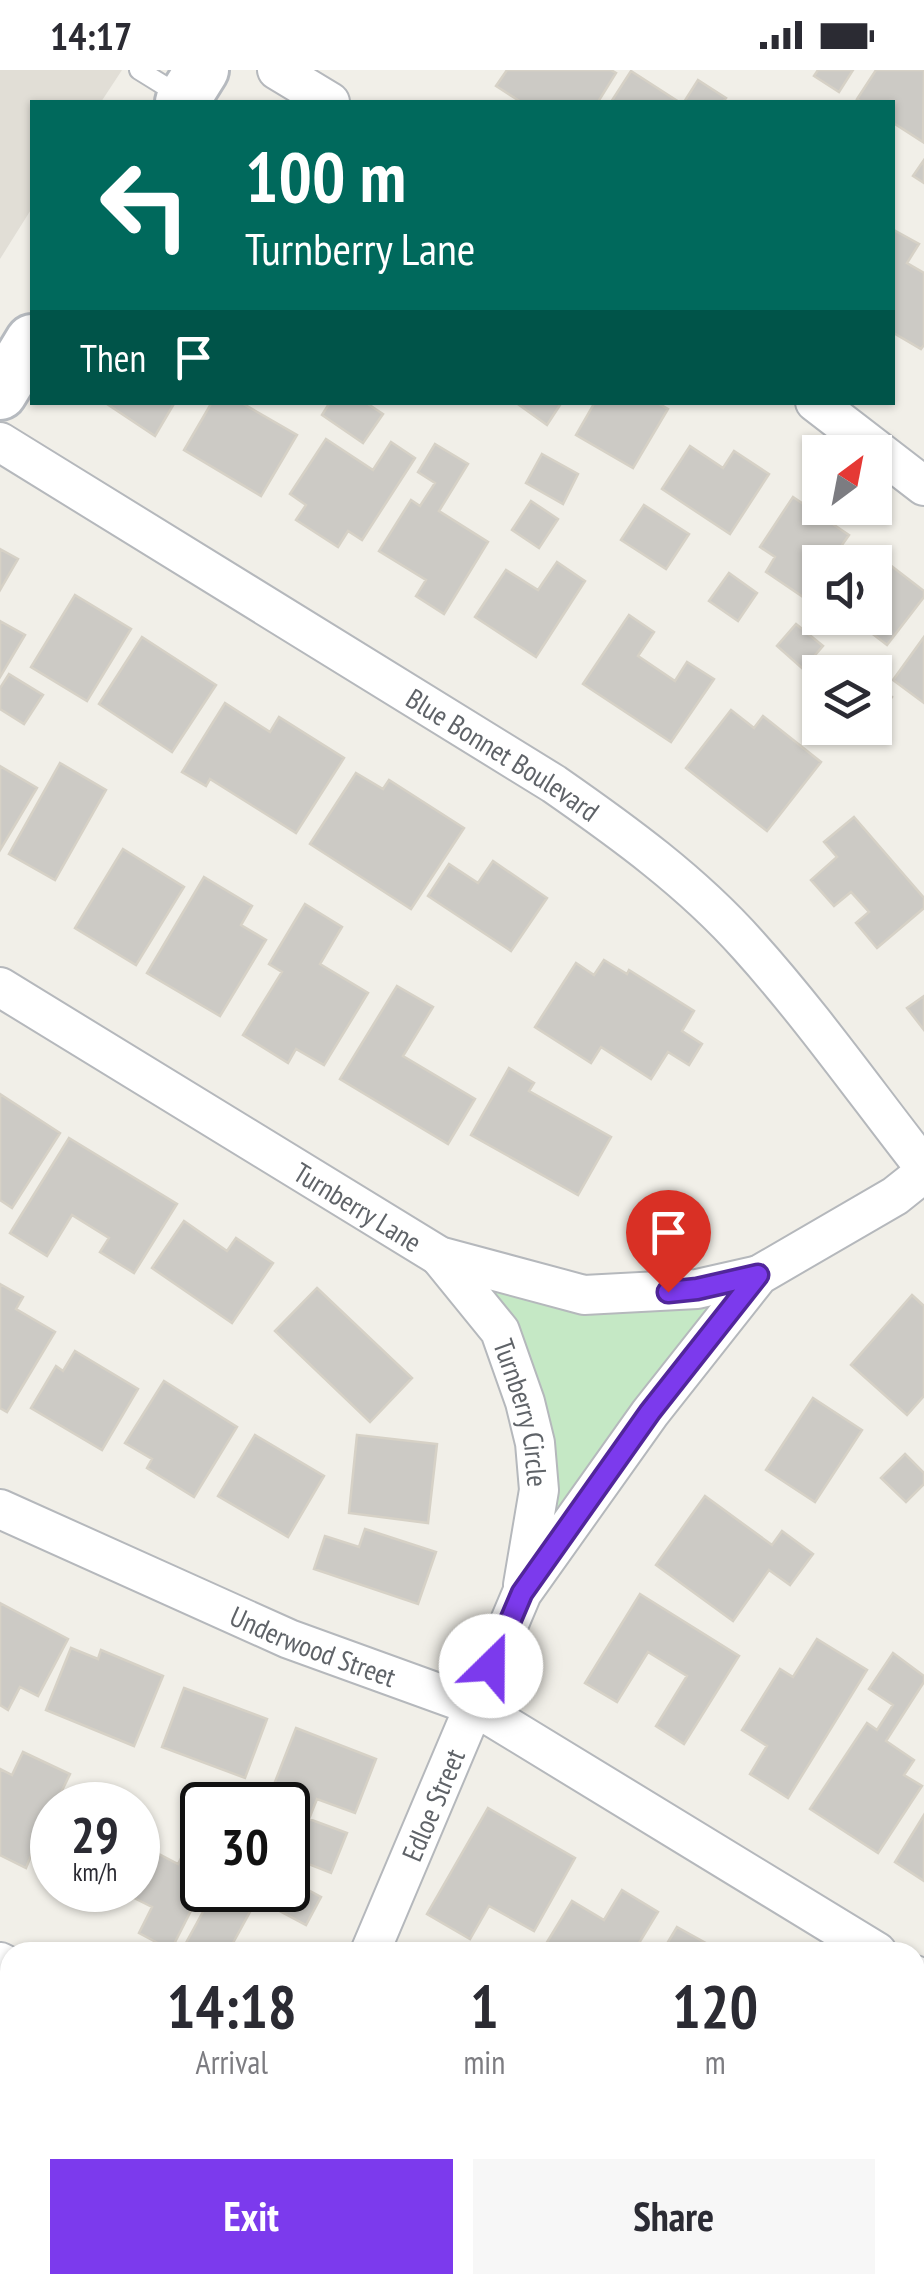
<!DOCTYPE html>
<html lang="en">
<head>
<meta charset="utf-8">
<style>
	body { margin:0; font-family:"PT Sans Narrow",sans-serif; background:#f7f7f7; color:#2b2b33; height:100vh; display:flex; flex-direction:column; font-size:38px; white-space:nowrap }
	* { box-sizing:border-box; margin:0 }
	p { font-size:32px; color:#7c7c81 }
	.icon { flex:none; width:55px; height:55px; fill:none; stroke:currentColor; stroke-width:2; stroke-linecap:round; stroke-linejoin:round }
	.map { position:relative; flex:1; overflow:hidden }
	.side { position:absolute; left:0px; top:1872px; width:925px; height:352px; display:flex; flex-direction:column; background:#fff; border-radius:30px 30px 0 0; box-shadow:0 2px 8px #0004 }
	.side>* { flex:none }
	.guide { position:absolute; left:30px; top:30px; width:865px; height:305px; border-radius:0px; box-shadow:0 2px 8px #0004; background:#00695c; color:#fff; overflow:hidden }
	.needle { width:65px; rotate:32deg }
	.buttons { position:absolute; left:802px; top:365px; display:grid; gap:20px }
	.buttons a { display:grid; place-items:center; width:90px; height:90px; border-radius:0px; background:#fff; box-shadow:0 2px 8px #0004; font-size:50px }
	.speed { position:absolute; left:30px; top:1712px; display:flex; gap:20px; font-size:50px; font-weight:700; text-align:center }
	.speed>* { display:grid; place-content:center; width:130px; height:130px; border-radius:50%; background:#fff; box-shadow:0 2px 8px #0004; line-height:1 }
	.speed small { font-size:25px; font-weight:400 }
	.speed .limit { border:5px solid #111; border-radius:15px; background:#fff; color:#111 }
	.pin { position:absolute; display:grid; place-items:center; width:85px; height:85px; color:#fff; margin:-102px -42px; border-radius:50% 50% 50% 0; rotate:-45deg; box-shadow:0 0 10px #0007 }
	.pin .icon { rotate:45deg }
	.me { position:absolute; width:110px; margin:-55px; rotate:23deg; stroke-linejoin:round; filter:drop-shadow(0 0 8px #0008) }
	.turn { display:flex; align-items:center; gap:35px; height:210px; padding:0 50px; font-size:45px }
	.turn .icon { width:130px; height:130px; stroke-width:2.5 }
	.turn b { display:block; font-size:70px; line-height:85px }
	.then { display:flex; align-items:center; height:95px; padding:0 50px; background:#0003; gap:20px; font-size:38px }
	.eta { display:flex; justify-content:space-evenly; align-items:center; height:170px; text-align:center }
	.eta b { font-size:60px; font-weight:700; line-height:70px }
	.button { display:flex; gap:20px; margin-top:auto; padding:20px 50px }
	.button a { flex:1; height:115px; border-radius:0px; background:#7c3aed; color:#fff; font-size:40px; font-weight:700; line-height:115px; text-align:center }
	.button a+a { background:#f7f7f7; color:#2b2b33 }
	.status { display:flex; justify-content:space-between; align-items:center; height:70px; padding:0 50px; background:#fff; direction:ltr }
	.status svg { height:28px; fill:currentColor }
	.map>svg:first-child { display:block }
</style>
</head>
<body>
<div class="status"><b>14:17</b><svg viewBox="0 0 49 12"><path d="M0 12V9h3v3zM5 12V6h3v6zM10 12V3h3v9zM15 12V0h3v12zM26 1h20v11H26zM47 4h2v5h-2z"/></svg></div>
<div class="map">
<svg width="924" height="2223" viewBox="0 0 924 2223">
	<rect width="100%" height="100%" fill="#f1efe8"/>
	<path fill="#e1ded6" d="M0,0H122L101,32H32V138L0,189Z"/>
	<path fill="#c5e8c5" d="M439,1186L516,1209L759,1205L522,1523L526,1332Z"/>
	<path fill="#cccac5" stroke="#d6d1c6" stroke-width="2.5" d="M507,0H611L616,3L598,32H521L496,16Z
		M818,0H853L839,22L814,6Z
		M876,0H924L923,72L892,52V32H862L857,29Z
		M631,1L679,32H611Z
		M698,10L726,28L723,32H684Z
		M924,90V113L913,106Z
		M892,159L919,174L907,193L924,203V275L921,279L892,262Z
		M104,332H175L155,366Z
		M212,332H240L297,365L261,426L184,380Z
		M330,332H365L383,344L363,373L322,345Z
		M515,332H562L547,355Z
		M595,332H656L668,339L633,398L576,365Z
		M326,369L373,400L391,372L415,388L362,470L348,461L338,477L296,450L306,435L290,424Z
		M435,374L468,394L439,441L488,472L444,544L416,526L426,510L379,481L411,430L420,436L435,413L418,402Z
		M690,376L723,398L734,381L769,404L730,464L662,419Z
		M542,384L578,404L563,434L526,413Z
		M793,427L849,465L830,492H820V508L806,529L766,502L775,487L760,477Z
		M531,431L558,449L539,478L512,460Z
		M644,435L689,464L666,499L621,470Z
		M868,478L924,521V527L887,575L852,548H875V492H857Z
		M0,479L18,489L0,520Z
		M557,492L585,511L536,587L475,547L506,500L538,520Z
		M729,503L757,523L738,551L709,531Z
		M75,525L131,559L87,631L31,597Z
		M629,545L654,562L638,586L675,611L687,592L714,609L671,672L583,614Z
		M0,551L25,565L0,607Z
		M796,554L823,576L803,599L777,576Z
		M142,567L216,615L172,682L99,634Z
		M924,567V633L893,610Z
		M9,604L43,625L24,654L0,639V618Z
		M875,614L892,627L875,649Z
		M225,633L270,662L279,647L344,688L296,763L210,709L206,716L182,702Z
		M731,640L754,658L763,646L821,692L767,761L686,698Z
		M60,693L106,720L55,810L9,784Z
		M0,696L37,718L0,780Z
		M356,703L383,719L389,710L464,758L411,839L310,774Z
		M854,747L924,828V838L877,878L856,853L869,842L851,822L834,836L811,810L837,787L824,772Z
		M123,779L184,817L136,895L75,858Z
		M493,791L547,828L511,881L428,826L449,794L478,813Z
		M204,807L252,836L241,855L266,870L220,946L147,903Z
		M305,834L342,857L320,894L368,923L324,995L296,979L288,993L243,965L282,902L269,894Z
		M604,890L627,904L629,900L694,941L682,961L702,974L689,995L668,982L651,1009L601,977L591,993L535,957L576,893L594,905Z
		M397,916L433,937L403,986L475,1029L448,1074L340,1009Z
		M924,926V960L907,938Z
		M509,998L534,1013L529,1021L611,1067L578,1125L471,1065Z
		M0,1024L60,1063L12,1138L0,1130Z
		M69,1068L177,1134L134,1203L100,1182L109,1168L72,1145L47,1186L10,1163Z
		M184,1151L227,1181L236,1168L273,1193L232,1253L152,1198Z
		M0,1214L23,1227L16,1239L55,1262L7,1342L0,1338Z
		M317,1218L412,1308L370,1352L275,1261Z
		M912,1225L924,1236V1326L907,1345L851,1295Z
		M75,1281L138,1319L102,1380L31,1338L56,1296L63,1301Z
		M164,1311L237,1357L194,1427L147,1398L152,1389L125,1373Z
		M813,1328L862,1360L815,1432L766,1400Z
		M255,1365L324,1406L288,1467L218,1426Z
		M357,1365L437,1374L428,1453L349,1443Z
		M905,1384L924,1403V1414L906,1432L881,1408Z
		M705,1426L772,1475L782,1461L813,1484L790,1515L769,1500L733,1551L656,1495Z
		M365,1459L436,1482L418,1534L314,1499L325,1466L359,1477Z
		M640,1524L739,1586L684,1674L656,1656L687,1606L648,1582L617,1632L585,1613Z
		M0,1533L68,1569L38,1626L20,1617L8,1640L0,1635Z
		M817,1569L867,1600L788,1728L750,1704L767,1676L742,1660L780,1599L793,1607Z
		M71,1578L98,1589L101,1580L163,1606L134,1676L46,1640Z
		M893,1583L924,1606V1612L886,1671L914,1690L904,1705L922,1716L878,1783L810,1739L867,1653L877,1660L893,1635L869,1619Z
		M184,1618L267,1649L245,1708L162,1677Z
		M296,1658L376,1689L355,1743L317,1729L309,1749L347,1763L331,1803L288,1786V1735H266Z
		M23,1682L70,1704L55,1735H52L26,1798L0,1785V1699L12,1705Z
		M488,1738L575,1788L534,1861L489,1836L470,1869L427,1844Z
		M924,1745V1811L895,1792Z
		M138,1773L178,1794L189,1773L202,1780V1819L171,1880L139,1863L152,1837L118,1820H138Z
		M288,1809L321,1827L306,1855L257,1829L228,1882H181L215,1820H288Z
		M622,1820L658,1842L636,1878L642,1882H541L572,1831L604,1850Z
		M677,1857L722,1882H662Z
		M915,2002L924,2007V2108L918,2118L915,2117Z
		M0,2011L10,2015V2088L0,2082Z
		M0,2184L10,2189V2215H15L11,2223H0Z
		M33,2215H64L79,2223H29Z
		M170,2215H217L212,2223H165Z
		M369,2215H394L407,2223H364Z
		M717,2215H816L811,2223H724L715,2218Z
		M846,2215H849L862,2223H841Z"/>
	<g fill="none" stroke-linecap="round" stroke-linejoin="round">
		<defs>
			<path id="lane" d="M139,0L181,26"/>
			<g id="street">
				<path d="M277,0L330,32"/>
				<path d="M815,332L924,416"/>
				<path id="s1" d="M0,372L554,714C623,762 692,812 748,875C811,945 866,1023 924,1097"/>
				<path id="s2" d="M0,917L439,1186L584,1225L697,1219L759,1205"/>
				<path id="s3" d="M439,1186L500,1261L525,1332L535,1373L539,1420L523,1515"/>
				<path id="s4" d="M0,1439L289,1569L474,1636L877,1882"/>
				<path id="s5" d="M370,1882L522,1523L650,1343L759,1205L895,1126L924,1103"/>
				<path d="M0,1892L10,1897"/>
				<path d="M915,1905L924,1911"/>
				<path d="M569,2215L581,2223"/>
				<path d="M283,2223L285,2215"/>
			</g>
			<path id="secondary" d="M182,32L202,0
				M0,323L32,271"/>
		</defs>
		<use href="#lane" stroke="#b5b8bc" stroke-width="22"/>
		<use href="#street" stroke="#b5b8bc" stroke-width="42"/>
		<use href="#secondary" stroke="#b6babf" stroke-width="58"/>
		<use href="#lane" stroke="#fff" stroke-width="18"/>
		<use href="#street" stroke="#fff" stroke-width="38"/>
		<use href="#secondary" stroke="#fff" stroke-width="52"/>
	</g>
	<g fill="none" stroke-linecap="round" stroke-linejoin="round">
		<defs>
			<path id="route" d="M491,1596L522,1523L650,1342L758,1205L697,1219L668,1222"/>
		</defs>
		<use href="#route" stroke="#51269a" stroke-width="25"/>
		<use href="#route" stroke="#7c3aed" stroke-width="18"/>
	</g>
	<g text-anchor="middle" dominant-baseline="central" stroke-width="9" stroke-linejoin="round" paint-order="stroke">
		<g font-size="28" fill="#5f6368" stroke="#fff">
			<text stroke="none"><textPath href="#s1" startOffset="592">Blue Bonnet Boulevard</textPath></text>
			<text stroke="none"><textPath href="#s2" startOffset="420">Turnberry Lane</textPath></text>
			<text stroke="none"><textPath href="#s3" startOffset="182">Turnberry Circle</textPath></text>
			<text stroke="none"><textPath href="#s4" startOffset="342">Underwood Street</textPath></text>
			<text stroke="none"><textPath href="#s5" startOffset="160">Edloe Street</textPath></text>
		</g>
	</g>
</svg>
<div class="buttons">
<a><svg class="needle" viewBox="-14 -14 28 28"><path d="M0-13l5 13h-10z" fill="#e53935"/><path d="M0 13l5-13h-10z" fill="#7c7c81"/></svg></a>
<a><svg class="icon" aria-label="sound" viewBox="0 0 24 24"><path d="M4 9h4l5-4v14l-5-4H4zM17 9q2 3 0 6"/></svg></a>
<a><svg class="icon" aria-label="layers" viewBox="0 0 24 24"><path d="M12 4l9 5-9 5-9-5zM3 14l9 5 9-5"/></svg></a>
</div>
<div class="speed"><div>29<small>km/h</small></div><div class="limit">30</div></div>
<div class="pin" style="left:668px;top:1222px;background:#d93025"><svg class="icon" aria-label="arrive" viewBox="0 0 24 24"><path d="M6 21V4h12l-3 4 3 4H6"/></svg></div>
<svg class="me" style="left:491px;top:1596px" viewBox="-20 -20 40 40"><circle r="19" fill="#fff"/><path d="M0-13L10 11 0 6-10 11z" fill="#7c3aed"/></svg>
<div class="guide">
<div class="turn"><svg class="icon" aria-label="left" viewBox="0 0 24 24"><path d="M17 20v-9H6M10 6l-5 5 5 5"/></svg><div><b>100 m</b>Turnberry Lane</div></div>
<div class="then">Then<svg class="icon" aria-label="arrive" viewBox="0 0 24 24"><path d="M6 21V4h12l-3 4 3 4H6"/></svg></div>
</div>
<section class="side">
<div class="eta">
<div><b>14:18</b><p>Arrival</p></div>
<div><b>1</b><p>min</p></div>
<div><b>120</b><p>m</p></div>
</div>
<div class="button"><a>Exit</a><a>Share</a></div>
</section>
</div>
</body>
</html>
